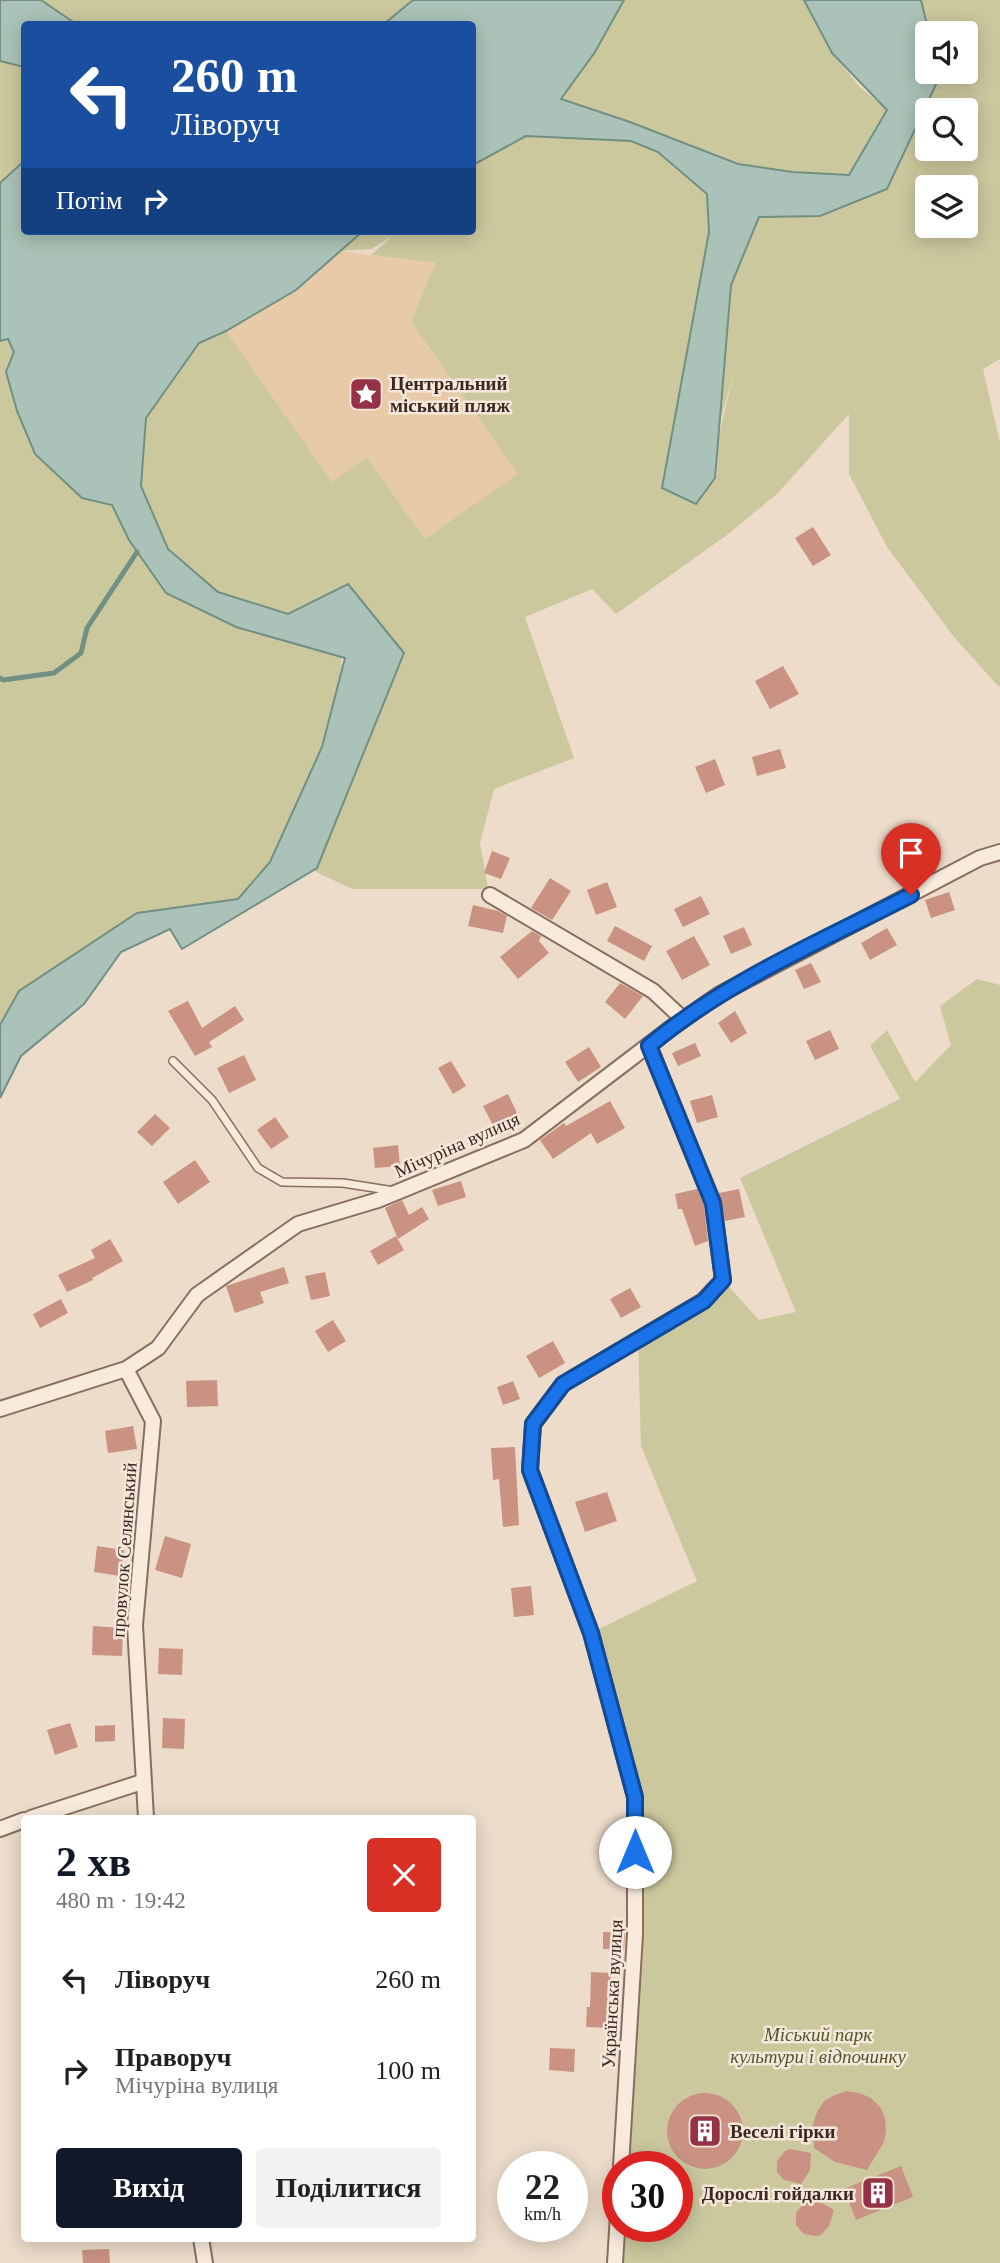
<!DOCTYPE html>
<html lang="uk">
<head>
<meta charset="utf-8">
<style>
	body { margin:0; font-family:"Times New Roman",serif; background:#f2f2f2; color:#202124; height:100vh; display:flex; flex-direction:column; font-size:26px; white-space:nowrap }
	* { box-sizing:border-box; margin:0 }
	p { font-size:23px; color:#757577 }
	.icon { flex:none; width:38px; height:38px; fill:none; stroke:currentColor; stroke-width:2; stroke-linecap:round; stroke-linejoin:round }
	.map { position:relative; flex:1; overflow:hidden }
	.drawer { position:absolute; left:21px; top:1815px; width:455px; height:427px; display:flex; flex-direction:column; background:#fff; border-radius:7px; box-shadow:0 4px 18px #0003 }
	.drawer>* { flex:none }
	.top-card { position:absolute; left:21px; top:21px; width:455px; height:214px; border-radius:7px; box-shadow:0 4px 18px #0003; background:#1a4fa0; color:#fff; overflow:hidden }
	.tools { position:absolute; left:915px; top:21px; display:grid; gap:14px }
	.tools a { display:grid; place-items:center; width:63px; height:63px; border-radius:7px; background:#fff; box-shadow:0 4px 18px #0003; font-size:35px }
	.speed { position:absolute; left:497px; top:2151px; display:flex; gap:14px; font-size:35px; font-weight:700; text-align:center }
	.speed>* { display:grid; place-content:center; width:91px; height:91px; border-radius:50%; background:#fff; box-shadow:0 4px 18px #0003; line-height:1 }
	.speed small { font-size:18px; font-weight:400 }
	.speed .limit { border:10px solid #d22; background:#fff; color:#111 }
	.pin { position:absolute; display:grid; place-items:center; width:60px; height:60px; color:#fff; margin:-72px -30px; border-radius:50% 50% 50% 0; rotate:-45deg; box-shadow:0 0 7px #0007 }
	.pin .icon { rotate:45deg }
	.me { position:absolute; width:77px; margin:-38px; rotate:0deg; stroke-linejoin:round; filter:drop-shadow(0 0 5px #0008) }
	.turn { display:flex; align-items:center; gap:24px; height:147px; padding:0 35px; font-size:32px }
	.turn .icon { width:91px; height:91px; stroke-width:2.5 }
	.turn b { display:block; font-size:49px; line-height:60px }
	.then { display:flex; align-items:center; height:66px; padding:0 35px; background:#0003; gap:14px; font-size:26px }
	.round { display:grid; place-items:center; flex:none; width:74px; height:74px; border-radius:7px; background:#f2f2f2 }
	.summary { display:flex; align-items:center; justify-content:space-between; height:119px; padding:0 35px }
	h1 { font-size:42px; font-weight:800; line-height:52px; color:#111827 }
	.cta { display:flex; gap:14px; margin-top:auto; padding:14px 35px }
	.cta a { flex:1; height:80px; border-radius:7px; background:#111827; color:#fff; font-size:28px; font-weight:800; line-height:80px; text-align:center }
	.cta a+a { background:#f2f2f2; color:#202124 }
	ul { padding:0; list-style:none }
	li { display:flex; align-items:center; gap:21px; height:91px; padding:0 35px }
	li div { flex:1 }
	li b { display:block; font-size:26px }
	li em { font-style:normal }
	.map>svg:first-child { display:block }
</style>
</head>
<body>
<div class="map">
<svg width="1000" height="2263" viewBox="0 0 1000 2263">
	<rect width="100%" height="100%" fill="#eddcca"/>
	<path fill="#cbc89e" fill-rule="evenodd" d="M41,0H413L384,24H76Z
		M617,0H826L832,53L860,87L887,110L857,175L792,172L738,164L630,122L561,99Z
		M921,0H1000V359L983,369L1000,443V686H998L954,637L887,547L849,474V414L777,494L727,535L616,614L592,589L525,617L574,758L494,789L480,843L488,889H352L312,870L334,819L344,775L348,585L288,614L218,592L168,549L141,486L144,448L137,444L146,418L174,371L199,343L226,331L332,481L364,453L376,462L384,481L425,539L485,427L411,322L435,263L371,255L393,236L371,249L340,251L363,231H472L473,165L526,136L631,141L658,152L709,190V232L662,487L696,504L717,476L718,440L733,376L713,447L727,286L758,213L820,216L940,76L939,72H966V33H929ZM928,110H966V149H928ZM928,187H966V226H928Z
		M0,60L24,67V161L0,183Z
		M8,339L15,352L6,372L17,411L35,454L82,498L112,505L129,540L238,625L341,656L342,669L322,747L270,862L237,902L197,905L19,991L0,1025V341Z
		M977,979L1000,985V2263H619L621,2226H677V2166H626L635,1797L591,1633L697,1581L641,1446L638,1339L723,1280L759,1320L796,1312L740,1178L900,1099L870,1046L887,1030L915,1082L951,1045L940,1006Z"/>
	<path fill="#e7cba9" d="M340,251L435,263L411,322L518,474L425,539L367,457L332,482L226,331Z"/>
	<path fill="#aac2b7" stroke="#719083" stroke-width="2" d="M0,0H41L76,24H24V67L0,61Z
		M413,0H624L595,52L561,99L630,122L738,164L792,172L849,175L887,110L832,53L804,0H921L929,33L928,72H939L940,76L887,189L820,216L759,217L731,285L715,478L696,504L662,488L709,232L707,194L658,152L631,141L526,136L473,165L472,24H384Z
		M24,161V231H363L296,290L226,331L199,343L146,418L141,486L168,549L218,592L288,614L348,584L404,653L317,868L182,949L170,929L121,952L84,1004L21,1056L0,1098V1025L19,991L137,913L238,899L270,862L322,747L345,658L236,627L166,593L129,540L112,505L82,498L35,454L17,411L6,372L14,352L8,339L0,341V183Z"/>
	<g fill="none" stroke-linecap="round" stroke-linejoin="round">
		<path stroke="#719083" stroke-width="5" d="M0,678L3,680L54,673L81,653L87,628L137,552"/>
	</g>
	<path fill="#c99282" d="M813,527L831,555L813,566L795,538Z
		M783,666L799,694L770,709L755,681Z
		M780,749L786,768L757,776L752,757Z
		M715,759L725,785L706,793L695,767Z
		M492,851L510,858L501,879L484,873Z
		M550,878L571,891L552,920L531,908Z
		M607,882L617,907L596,915L587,890Z
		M949,892L955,910L931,918L925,900Z
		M701,896L710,914L683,927L674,909Z
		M473,905L498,911L507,916L503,933L468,926Z
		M615,926L652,946L644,961L607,941Z
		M744,927L752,945L731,954L723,936Z
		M887,928L897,945L870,960L861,943Z
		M532,931L541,936L539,941L549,953L518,979L500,957Z
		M694,936L710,965L682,980L666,951Z
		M811,963L821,982L804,989L795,970Z
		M620,983L643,996L625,1019L605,1002Z
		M188,1001L202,1028L235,1006L244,1020L209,1042L212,1047L195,1056L168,1011Z
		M735,1011L747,1033L731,1043L718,1023Z
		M830,1030L839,1049L815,1060L806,1041Z
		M695,1043L701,1056L678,1066L672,1053Z
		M589,1047L601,1067L578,1082L565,1062Z
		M244,1055L256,1080L229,1093L217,1068Z
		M451,1061L466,1086L453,1094L438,1068Z
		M508,1094L518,1115L494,1127L483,1106Z
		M712,1095L718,1117L697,1123L690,1101Z
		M610,1101L625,1128L597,1144L591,1133L553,1159L540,1140L564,1123L566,1126Z
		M155,1114L170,1128L152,1146L137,1132Z
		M275,1117L289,1137L271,1149L257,1130Z
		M398,1145L400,1166L375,1168L373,1148Z
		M195,1160L210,1182L178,1204L163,1182Z
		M461,1181L466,1197L438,1206L432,1190Z
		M697,1189L704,1205L708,1241L695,1246L682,1209H678L675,1194Z
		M739,1189L745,1217L725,1221L719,1193Z
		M402,1200L409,1215L422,1207L429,1219L398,1239L385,1208Z
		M396,1236L404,1250L378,1265L370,1251Z
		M110,1239L123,1261L92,1278L93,1280L67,1292L58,1275L95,1258L91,1250Z
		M284,1267L289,1283L260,1292L264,1303L235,1313L226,1286Z
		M325,1272L330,1296L311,1300L305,1276Z
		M630,1288L641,1307L621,1318L610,1299Z
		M61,1299L68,1313L40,1328L33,1314Z
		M333,1320L346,1341L328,1352L315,1331Z
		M553,1341L565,1363L539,1378L526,1356Z
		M217,1380L218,1406L187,1407L186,1381Z
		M513,1381L520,1399L503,1405L497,1387Z
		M133,1426L137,1449L108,1453L105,1431Z
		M515,1447L519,1525L503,1527L499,1479L493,1480L491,1448Z
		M607,1492L617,1521L585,1532L575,1502Z
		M165,1536L191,1544L182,1578L155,1570Z
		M97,1546L124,1550L120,1576L94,1572Z
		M531,1586L534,1615L514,1617L511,1588Z
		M93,1626L123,1628L122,1656L92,1655Z
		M159,1648L183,1649L182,1675L158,1674Z
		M163,1718L185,1719L184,1749L162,1748Z
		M70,1723L78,1747L55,1755L47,1730Z
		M115,1725V1741L95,1742V1726Z
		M603,1932L625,1933L624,1950L603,1949Z
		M591,1972L611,1973L608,2028L586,2027L587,2007H590Z
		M550,2048L575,2049L574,2072L549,2070Z
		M847,2091L859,2093L871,2098L880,2107L885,2118L886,2131L884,2142L867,2170L835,2162L814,2148L813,2124L817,2112L824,2101L835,2095Z
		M667 2131a38 38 0 1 1 76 0a38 38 0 1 1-76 0Z
		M789,2149L811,2153L810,2170L801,2184L784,2180L777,2172V2161L784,2152Z
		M901,2166L913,2197L856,2220L844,2189Z
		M807,2199L820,2202L834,2210L829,2226L821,2235L815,2236L804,2234L796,2225V2213Z
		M109,2249L110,2263H83L82,2250Z"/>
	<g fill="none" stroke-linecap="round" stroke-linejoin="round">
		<defs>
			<path id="lane" d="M173,1061L212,1100L258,1168L282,1182L343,1183L394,1191"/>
			<path id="street" d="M490,895L653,991L683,1019
				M126,1369L153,1421L135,1625L146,1818
				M0,1409L126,1369L158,1348L197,1295L298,1224L378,1200L524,1140L671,1028L720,994L980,858L1000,852
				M31,1818L142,1782
				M0,1829L24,1820
				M621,2166L635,1934V1797L591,1633L530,1470L533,1424L563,1384L703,1301L723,1280L713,1203L649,1046
				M201,2238L205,2263
				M615,2263L618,2215"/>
		</defs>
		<use href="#lane" stroke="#896e5f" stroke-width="10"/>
		<use href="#street" stroke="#896e5f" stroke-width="18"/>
		<use href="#lane" stroke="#f8ebdd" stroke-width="7"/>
		<use href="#street" stroke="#f8ebdd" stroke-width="14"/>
	</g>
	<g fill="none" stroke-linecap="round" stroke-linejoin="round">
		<defs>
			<path id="route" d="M635,1852V1797L591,1633L530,1470L533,1424L563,1384L704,1301L723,1280L713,1203L649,1046C726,981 822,941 911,895"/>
		</defs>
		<use href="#route" stroke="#114b97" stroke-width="18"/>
		<use href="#route" stroke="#1a73e8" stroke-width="12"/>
	</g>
	<defs>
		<symbol id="sight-square" viewBox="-11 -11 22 22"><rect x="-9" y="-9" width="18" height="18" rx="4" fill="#953245" stroke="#f5e8da"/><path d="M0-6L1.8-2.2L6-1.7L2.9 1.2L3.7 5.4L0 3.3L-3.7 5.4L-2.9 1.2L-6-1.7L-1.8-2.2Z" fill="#fff"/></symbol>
		<symbol id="building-square" viewBox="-11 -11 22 22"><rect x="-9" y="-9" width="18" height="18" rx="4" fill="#953245" stroke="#f5e8da"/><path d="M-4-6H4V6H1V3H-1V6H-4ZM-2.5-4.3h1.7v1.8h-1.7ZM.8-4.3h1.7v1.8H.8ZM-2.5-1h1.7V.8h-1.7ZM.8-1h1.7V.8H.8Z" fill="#fff"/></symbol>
	</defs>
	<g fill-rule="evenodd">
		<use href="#sight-square" x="347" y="375" width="38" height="38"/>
		<use href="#building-square" x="686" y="2112" width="38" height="38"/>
		<use href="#building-square" x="859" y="2174" width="38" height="38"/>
	</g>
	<g text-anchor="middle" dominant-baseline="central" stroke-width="5" stroke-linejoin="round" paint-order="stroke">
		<g font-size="19" font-weight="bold" fill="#3b2922" stroke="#f5e8da" text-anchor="start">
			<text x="390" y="383">Центральний<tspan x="390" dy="22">міський пляж</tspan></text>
			<text x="730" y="2131">Веселі гірки</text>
			<text x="854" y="2193" text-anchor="end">Дорослі гойдалки</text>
		</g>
		<g font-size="19" fill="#3b2922" stroke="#f5e8da">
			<text transform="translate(457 1145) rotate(-24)">Мічуріна вулиця</text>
			<text transform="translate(124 1550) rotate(-86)">провулок Селянський</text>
			<text transform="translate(612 1994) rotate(-87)">Українська вулиця</text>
		</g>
		<g font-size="19" font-style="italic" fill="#535629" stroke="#f5e8da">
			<text x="818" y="2034">Міський парк<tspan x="818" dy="22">культури і відпочинку</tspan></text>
		</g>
	</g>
</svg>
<div class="tools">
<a><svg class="icon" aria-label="sound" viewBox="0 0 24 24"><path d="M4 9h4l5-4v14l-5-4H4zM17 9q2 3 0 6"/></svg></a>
<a><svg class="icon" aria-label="search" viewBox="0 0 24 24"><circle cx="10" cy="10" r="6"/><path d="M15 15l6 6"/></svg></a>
<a><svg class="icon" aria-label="layers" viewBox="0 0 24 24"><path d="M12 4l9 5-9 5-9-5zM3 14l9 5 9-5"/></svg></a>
</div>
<div class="speed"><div>22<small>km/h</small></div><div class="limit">30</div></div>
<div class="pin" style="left:911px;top:895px;background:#d93025"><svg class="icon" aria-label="arrive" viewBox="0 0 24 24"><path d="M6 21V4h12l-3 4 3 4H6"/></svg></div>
<svg class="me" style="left:635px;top:1852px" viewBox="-20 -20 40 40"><circle r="19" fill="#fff"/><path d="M0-13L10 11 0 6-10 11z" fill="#1a73e8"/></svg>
<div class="top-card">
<div class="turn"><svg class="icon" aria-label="left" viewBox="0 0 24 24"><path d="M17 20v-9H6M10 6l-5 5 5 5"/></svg><div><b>260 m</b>Ліворуч</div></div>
<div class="then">Потім<svg class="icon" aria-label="right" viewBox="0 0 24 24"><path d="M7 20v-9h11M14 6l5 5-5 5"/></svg></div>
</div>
<section class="drawer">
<div class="summary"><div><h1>2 хв</h1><p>480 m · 19:42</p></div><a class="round" style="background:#d93025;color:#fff"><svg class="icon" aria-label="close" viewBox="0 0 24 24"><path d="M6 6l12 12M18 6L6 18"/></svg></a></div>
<ul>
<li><svg class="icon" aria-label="left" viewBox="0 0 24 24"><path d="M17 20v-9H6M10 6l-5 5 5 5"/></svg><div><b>Ліворуч</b></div><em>260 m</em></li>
<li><svg class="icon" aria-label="right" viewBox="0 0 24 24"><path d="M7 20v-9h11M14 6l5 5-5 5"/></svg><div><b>Праворуч</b><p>Мічуріна вулиця</p></div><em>100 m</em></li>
</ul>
<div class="cta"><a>Вихід</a><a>Поділитися</a></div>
</section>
</div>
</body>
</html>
